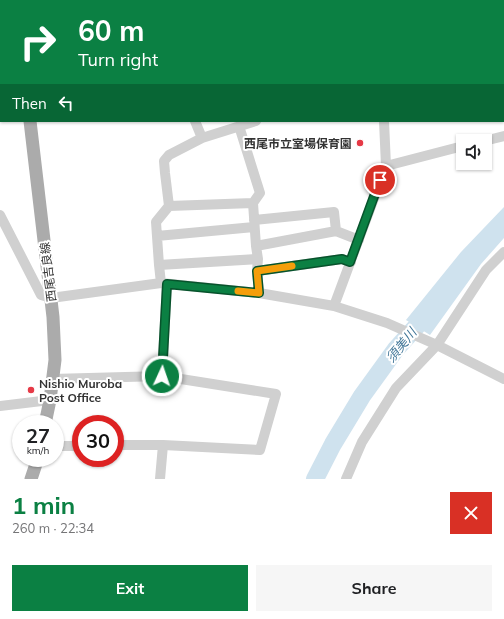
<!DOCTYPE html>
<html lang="en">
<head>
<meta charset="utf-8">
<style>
	body { margin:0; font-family:Mulish,"Noto Sans JP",sans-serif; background:#f6f6f6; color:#202124; height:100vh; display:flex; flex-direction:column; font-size:15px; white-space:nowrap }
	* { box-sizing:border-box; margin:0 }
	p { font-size:13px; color:#757577 }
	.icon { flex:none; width:22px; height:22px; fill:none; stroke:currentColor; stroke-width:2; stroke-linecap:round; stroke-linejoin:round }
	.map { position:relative; height:479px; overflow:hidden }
	.side { display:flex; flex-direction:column; background:#fff; flex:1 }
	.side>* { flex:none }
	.guide { position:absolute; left:0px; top:0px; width:504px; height:122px; box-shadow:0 1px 3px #0004; background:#0b8043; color:#fff; overflow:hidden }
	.tools { position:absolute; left:456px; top:134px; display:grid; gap:8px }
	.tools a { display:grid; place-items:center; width:36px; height:36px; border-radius:0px; background:#fff; box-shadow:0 1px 3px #0004; font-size:20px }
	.speed { position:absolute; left:12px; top:415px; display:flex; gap:8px; font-size:20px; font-weight:700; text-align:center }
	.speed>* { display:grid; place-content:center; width:52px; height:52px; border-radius:50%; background:#fff; box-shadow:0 1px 3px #0004; line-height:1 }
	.speed small { font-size:10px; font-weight:400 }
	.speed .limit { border:6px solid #d22; background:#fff; color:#111 }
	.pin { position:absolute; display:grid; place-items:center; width:34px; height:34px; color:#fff; margin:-17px; border:2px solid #fff; border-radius:50%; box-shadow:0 1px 4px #0007 }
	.me { position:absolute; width:44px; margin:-22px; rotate:3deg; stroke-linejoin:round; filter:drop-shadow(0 0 3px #0008) }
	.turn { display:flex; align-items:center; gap:14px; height:84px; padding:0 12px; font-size:18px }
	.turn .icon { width:52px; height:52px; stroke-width:2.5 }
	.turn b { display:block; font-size:28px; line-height:34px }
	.then { display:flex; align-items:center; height:38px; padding:0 12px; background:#0003; gap:8px; font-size:15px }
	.round { display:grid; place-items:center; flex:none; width:42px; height:42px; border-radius:0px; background:#f6f6f6 }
	.headline { display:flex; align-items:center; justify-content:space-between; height:68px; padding:0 12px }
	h1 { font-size:24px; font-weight:700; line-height:30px; color:#0b8043 }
	.button { display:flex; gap:8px; margin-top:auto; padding:8px 12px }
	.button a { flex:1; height:46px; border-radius:0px; background:#0b8043; color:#fff; font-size:16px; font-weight:700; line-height:46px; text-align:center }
	.button a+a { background:#f6f6f6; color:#202124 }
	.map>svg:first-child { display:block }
</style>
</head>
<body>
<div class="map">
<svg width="504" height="479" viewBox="0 0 504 479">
	<rect width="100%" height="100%" fill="#fff"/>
	<path fill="#cfe2ee" d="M504,207V238L481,264L430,335L406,320L461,252Z"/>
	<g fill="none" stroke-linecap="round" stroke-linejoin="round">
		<path stroke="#cfe2ee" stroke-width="18" d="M315,479L333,444L362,396L396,349L433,308"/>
		<path stroke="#d0d0d0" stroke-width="10" d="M198,0L199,1
			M219,1L220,0
			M384,1L387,0
			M195,121L202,138
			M239,126L260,193L253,203L256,246L258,259L257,271L259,293
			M484,141L504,136
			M386,166L463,146
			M169,206L165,173L164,161L169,155L202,138L256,121
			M0,215L41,295L51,298L161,283L259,293L334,306L387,323L437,345L504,379
			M254,220L334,212L336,231L359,240
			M157,236L254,227
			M256,246L336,231
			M159,265L258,259
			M257,271L342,259L351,262
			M161,283L159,265L156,222L169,206L253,203
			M334,306L386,166L384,121
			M162,376L276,394L260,450L163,445
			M52,379L162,376L167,284
			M0,406L50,400
			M115,445H163L160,479
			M55,446H81
			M346,479L362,442L396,388L437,345L486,270L504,252"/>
		<path stroke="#ababab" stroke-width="13" d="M12,0L13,1
			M30,121L53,317L55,360L50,400L45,424
			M31,479L38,458"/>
	</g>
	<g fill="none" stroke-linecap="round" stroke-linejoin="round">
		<defs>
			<path id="route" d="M162,376L167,284L259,293L257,271L342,259L350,262L380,180"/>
		</defs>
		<use href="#route" stroke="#07532c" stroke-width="10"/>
		<use href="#route" stroke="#0b8043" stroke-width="7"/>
		<path stroke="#f59e0b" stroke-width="7" d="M238,291L259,293L257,271L292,266"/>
	</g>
	<g fill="#e63946" stroke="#fff" stroke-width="1.5">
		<circle cx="360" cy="143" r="4"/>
		<circle cx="31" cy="390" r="4"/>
	</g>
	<g text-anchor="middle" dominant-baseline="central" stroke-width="4" stroke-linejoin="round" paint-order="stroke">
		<g font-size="12" font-weight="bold" fill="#333" stroke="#fff" text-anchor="end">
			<text x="352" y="143">西尾市立室場保育園</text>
			<text x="39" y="383" text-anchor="start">Nishio Muroba<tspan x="39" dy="14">Post Office</tspan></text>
		</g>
		<g font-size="12" fill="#333" stroke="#fff">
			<text transform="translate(48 272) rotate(-97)">西尾吉良線</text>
		</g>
		<g font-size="13" font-style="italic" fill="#3f7597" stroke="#fff">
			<text transform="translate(401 345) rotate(-51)">須美川</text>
		</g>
	</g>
</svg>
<div class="tools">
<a><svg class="icon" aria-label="sound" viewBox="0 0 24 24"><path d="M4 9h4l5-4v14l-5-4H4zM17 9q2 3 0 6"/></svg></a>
</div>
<div class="speed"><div>27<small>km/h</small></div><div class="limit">30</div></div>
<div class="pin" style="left:380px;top:180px;background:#d93025"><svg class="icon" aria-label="arrive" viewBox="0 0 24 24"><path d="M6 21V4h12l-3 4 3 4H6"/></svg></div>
<svg class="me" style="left:162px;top:376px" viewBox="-20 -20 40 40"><circle r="17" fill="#0b8043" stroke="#fff" stroke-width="3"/><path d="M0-11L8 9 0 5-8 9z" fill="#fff"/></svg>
<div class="guide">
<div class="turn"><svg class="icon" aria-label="right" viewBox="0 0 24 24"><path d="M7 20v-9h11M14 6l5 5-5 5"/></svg><div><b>60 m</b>Turn right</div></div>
<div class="then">Then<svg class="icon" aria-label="left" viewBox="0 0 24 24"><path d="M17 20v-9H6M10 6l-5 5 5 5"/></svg></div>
</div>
</div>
<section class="side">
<div class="headline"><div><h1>1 min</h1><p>260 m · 22:34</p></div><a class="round" style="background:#d93025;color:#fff"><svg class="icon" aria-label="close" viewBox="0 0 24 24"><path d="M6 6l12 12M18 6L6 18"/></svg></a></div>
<div class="button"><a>Exit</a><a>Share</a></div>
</section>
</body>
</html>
